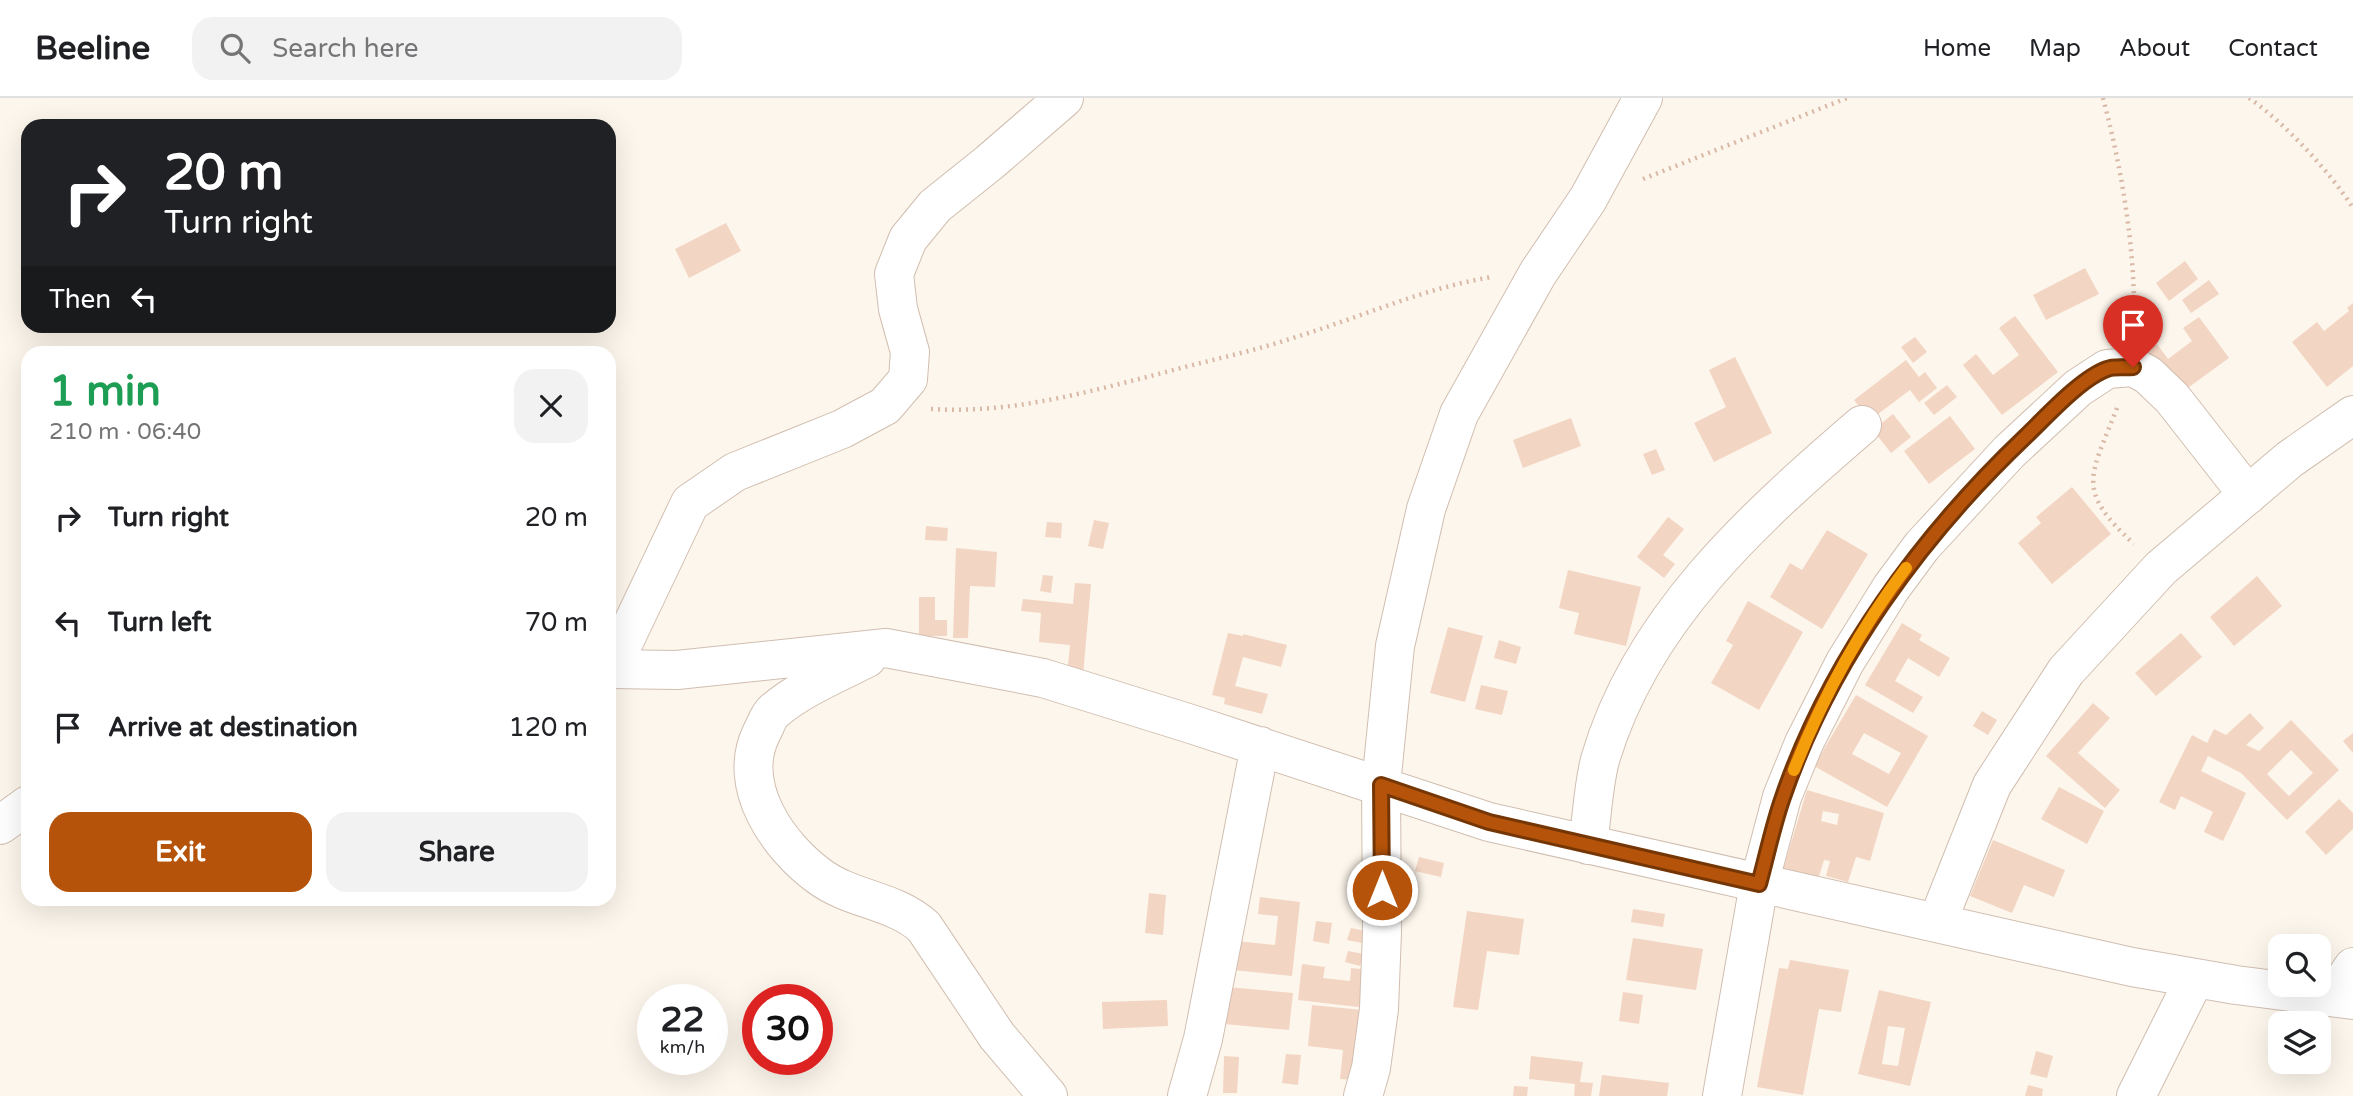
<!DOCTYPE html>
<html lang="en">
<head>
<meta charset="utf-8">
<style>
	body { margin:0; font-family:"Varela Round",sans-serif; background:#f2f2f2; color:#202124; height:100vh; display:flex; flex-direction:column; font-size:26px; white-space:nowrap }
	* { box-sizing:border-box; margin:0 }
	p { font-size:23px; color:#757577 }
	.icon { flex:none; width:38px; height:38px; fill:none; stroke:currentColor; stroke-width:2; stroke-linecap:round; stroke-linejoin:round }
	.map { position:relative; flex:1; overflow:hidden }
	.side { position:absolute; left:21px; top:248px; width:595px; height:560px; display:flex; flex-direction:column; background:#fff; border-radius:21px; box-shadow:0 7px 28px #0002 }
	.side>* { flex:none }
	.top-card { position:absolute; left:21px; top:21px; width:595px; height:214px; border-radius:21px; box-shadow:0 7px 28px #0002; background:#202124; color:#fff; overflow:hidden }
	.tools { position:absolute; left:2268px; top:836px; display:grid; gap:14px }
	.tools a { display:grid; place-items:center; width:63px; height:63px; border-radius:14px; background:#fff; box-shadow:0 7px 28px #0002; font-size:35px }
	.speed { position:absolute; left:637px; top:886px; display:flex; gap:14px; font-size:35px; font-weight:700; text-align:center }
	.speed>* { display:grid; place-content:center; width:91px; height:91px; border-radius:50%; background:#fff; box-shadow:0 7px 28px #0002; line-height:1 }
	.speed small { font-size:18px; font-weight:400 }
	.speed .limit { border:10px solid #d22; background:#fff; color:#111 }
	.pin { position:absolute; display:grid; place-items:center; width:60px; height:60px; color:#fff; margin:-72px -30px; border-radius:50% 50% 50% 0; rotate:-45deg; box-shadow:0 0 7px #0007 }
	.pin .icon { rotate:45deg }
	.me { position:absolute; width:77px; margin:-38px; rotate:0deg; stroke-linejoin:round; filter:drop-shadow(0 0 5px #0008) }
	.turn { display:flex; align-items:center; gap:24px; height:147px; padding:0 28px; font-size:32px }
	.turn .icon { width:91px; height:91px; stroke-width:2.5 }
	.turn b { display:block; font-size:49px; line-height:60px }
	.then { display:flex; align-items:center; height:66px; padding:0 28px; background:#0003; gap:14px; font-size:26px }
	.round { display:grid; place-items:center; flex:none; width:74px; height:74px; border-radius:21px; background:#f2f2f2 }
	.summary { display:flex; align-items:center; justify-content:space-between; height:119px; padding:0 28px }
	h1 { font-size:42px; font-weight:700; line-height:52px; color:#1e9e55 }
	.button { display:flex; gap:14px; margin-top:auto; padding:14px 28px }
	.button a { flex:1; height:80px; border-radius:21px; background:#b45309; color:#fff; font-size:28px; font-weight:700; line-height:80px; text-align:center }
	.button a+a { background:#f2f2f2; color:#202124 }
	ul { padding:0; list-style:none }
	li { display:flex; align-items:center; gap:21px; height:105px; padding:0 28px }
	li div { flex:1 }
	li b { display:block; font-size:26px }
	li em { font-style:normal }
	header { display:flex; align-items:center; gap:42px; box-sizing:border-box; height:98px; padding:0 35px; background:#fff; border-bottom:2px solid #e0e0e0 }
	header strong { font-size:33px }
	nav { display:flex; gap:38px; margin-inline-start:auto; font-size:24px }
	.search { width:490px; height:63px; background:#f2f2f2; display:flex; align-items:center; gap:18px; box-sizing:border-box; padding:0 24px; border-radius:21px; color:#757577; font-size:26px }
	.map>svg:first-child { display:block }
</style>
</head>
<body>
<header>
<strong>Beeline</strong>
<div class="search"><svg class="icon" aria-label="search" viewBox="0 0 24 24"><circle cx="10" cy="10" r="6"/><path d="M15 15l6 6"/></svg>Search here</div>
<nav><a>Home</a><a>Map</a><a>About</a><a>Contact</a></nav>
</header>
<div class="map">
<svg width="2353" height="998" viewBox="0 0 2353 998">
	<rect width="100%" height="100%" fill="#fdf6ec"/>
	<path fill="#f3d5c3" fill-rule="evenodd" d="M726,125L741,153L689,180L675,151Z
		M2185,163L2198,181L2169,203L2156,185Z
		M2085,170L2099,196L2046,222L2033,197Z
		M2209,182L2219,196L2191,215L2182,202Z
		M2353,205V268L2327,289L2292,244L2317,224L2324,233L2349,213L2347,210Z
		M2015,218L2058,274L2002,317L1963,267L1976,256L1993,277L2019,257L1999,230Z
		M2199,219L2229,260L2178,297L2141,258L2157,246L2168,261L2192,243L2183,230Z
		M1915,239L1927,254L1913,265L1901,249Z
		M1735,259L1772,335L1714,364L1694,325L1726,309L1709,272Z
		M1906,262L1919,279L1925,274L1937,290L1919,304L1910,292L1870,322L1854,302Z
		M1947,287L1957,299L1934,317L1924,305Z
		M1893,316L1911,339L1891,355L1873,332Z
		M1950,318L1975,351L1929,386L1904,353Z
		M1571,320L1581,348L1523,370L1513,342Z
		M1656,351L1665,372L1652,377L1643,356Z
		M2072,389L2111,436L2052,486L2018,445L2041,425L2036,419Z
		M1668,419L1684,431L1663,457L1675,466L1664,480L1637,459Z
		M1094,422L1109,425L1103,451L1088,448Z
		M1047,424L1062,425L1061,440L1045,439Z
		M926,428L948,430L947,443L925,442Z
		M1827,432L1868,456L1822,531L1770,499L1790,465L1802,472Z
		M956,450L997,454L995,489L970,488L968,540H953Z
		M1568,472L1641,489L1626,548L1574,536L1579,515L1559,510Z
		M1043,477L1053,478L1051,495L1040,493Z
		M2257,478L2282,508L2234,548L2210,519Z
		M1075,485L1091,486L1083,578L1067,577L1070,547L1039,544L1041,515L1021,513L1023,501L1073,506Z
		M919,499H935V522H947V538H919Z
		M1748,503L1803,534L1759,612L1711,585L1733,547L1726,543Z
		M1902,525L1922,537L1919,542L1950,560L1939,579L1908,560L1895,583L1923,599L1913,615L1865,587Z
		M1448,529L1483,538L1465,604L1430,595Z
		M1228,535L1243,538V536L1287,547L1281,569L1243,559L1235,588L1268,596L1262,616L1224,606L1225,600L1212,597Z
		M2181,535L2202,559L2156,598L2135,575Z
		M1499,542L1521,549L1516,566L1494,560Z
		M1481,587L1508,593L1502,617L1475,611Z
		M1856,597L1928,638L1887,709L1814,668ZM1864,635L1901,655L1889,676L1852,656Z
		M2093,605L2110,620L2078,655L2120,692L2105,710L2046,658Z
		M1982,613L1997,622L1988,637L1973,628Z
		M2250,615L2264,630L2246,647L2259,653L2291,622L2339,672L2287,722L2241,675L2208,658L2201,673L2246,695L2223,743L2204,734L2213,714L2181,698L2175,712L2159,704L2192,637L2207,645L2214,631L2226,637ZM2291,652L2313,675L2289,698L2267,676Z
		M2353,635V655L2343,643Z
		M2059,689L2104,713L2087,746L2041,721Z
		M1807,692L1884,715L1870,763L1856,759L1848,784L1826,778L1830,763L1824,762L1816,788L1781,778ZM1823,713L1839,716L1837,727L1821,723Z
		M2339,701L2353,715V731L2326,757L2305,734Z
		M1993,742L2065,772L2054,799L2024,787L2012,815L1970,798Z
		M1419,759L1444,765L1441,779L1415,773Z
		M1149,795L1166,797L1163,837L1145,835Z
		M1260,799L1300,804L1292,878L1223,871L1226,842L1275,847L1278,818L1258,816Z
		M1633,811L1665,816L1663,829L1631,824Z
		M1467,813L1524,821L1519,857L1487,853L1478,912L1453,909Z
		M1316,823L1332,825L1329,846L1313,843Z
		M1351,830L1365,833L1362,845L1347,842Z
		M1633,840L1703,851L1696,892L1626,882Z
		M1348,853L1363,856L1360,868L1345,864Z
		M1790,862L1849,872L1841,914L1819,911L1803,997L1757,989L1779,870L1788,871Z
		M1302,866L1325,869L1323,880L1350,883L1351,870L1371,872L1367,910L1298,902Z
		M1228,889L1293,895L1289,932L1224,926Z
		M1879,892L1931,904L1910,988L1858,976ZM1888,928L1905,930L1898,968L1882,966Z
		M1623,894L1643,897L1639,926L1619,923Z
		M1167,902L1168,928L1103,931L1102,904Z
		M1312,907L1362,912L1355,982L1340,981L1343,952L1308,948Z
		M2036,953L2053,958L2047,980L2030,976Z
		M1286,956L1301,957L1298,987L1282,985Z
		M1224,958L1239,959L1237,995H1223Z
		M1531,958L1583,964L1580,984L1593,985L1591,998H1574L1575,986L1529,981Z
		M1602,977L1669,985L1667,998H1599Z
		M2028,987L2043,991L2042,998H2025Z
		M1514,988L1528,989L1527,998H1513Z"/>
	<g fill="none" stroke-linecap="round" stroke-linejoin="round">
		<defs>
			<path id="street" d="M867,560C836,576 801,590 774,613C768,618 765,629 761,636C736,688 778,748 819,778C851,802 895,802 924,829L997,938L1048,998
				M609,571L677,572L886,550L1043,580L1191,626L1489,724L2132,869L2236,887L2353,902
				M611,571L690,405L735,374L842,331L885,308L908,281L910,254L898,211L894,176L908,141L935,108L990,64L1064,0
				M0,727L28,707
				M1588,747C1592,719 1593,689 1600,662C1641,521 1754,420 1862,327
				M1937,825L1992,687L2066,573L2161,470L2290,361L2353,317
				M2333,899L2353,869
				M1187,998L1203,941L1260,648
				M1363,998L1371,970L1379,911L1382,834L1381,687L1395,548L1426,411L1459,316L1538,175L1588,101L1643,0
				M1722,998L1759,786L1782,699L1804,645L1845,564L1891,490L1922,448L2009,354L2078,290L2107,271L2133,269L2148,277L2172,300L2248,397
				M2136,998L2195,880"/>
		</defs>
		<use href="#street" stroke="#d1beb0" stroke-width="40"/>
		<path stroke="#d9b8a5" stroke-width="4.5" stroke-dasharray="2 5" stroke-linecap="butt" d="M2103,0C2123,76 2136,155 2134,234
			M2249,0C2284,24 2331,75 2353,110
			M1643,81L1847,0
			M2117,310C2091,378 2074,391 2134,446
			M931,311C1011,316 1088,294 1166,274C1210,262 1255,253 1299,238C1364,218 1424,190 1492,179"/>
		<use href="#street" stroke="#fff" stroke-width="38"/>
	</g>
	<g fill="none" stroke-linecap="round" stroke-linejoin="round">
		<defs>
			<path id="route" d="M1382,792L1381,687L1489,724L1759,786C1767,757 1773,727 1783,699C1830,562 1921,438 2025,339C2045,320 2081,280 2107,271C2114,268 2125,270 2133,269"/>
		</defs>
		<use href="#route" stroke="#753606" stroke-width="18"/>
		<use href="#route" stroke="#b45309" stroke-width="12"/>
		<path stroke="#f59e0b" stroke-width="12" d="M1794,672C1822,601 1860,531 1906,470"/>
	</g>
</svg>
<div class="tools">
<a><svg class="icon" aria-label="search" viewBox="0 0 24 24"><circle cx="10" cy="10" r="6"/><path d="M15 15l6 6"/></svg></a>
<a><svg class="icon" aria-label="layers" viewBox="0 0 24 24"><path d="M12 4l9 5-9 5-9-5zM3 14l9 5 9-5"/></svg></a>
</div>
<div class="speed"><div>22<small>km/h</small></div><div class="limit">30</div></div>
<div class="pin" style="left:2133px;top:269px;background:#d93025"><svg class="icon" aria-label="arrive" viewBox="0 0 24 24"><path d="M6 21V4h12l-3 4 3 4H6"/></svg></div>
<svg class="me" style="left:1382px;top:792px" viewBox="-20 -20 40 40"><circle r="17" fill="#b45309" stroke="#fff" stroke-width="3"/><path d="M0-11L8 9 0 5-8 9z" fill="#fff"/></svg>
<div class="top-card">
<div class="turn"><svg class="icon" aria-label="right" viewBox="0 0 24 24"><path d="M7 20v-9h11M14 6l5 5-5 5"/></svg><div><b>20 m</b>Turn right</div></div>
<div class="then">Then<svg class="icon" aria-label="left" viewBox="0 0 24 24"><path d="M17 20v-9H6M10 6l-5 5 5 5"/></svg></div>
</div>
<section class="side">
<div class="summary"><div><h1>1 min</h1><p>210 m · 06:40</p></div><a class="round"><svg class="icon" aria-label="close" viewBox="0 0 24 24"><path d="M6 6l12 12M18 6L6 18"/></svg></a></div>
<ul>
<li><svg class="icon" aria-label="right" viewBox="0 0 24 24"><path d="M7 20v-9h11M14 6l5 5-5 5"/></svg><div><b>Turn right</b></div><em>20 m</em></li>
<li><svg class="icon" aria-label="left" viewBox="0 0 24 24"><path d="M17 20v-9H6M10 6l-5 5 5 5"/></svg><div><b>Turn left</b></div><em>70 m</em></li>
<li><svg class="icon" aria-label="arrive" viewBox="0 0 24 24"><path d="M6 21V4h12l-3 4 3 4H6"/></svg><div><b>Arrive at destination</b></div><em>120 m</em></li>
</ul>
<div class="button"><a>Exit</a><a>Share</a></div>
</section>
</div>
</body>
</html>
